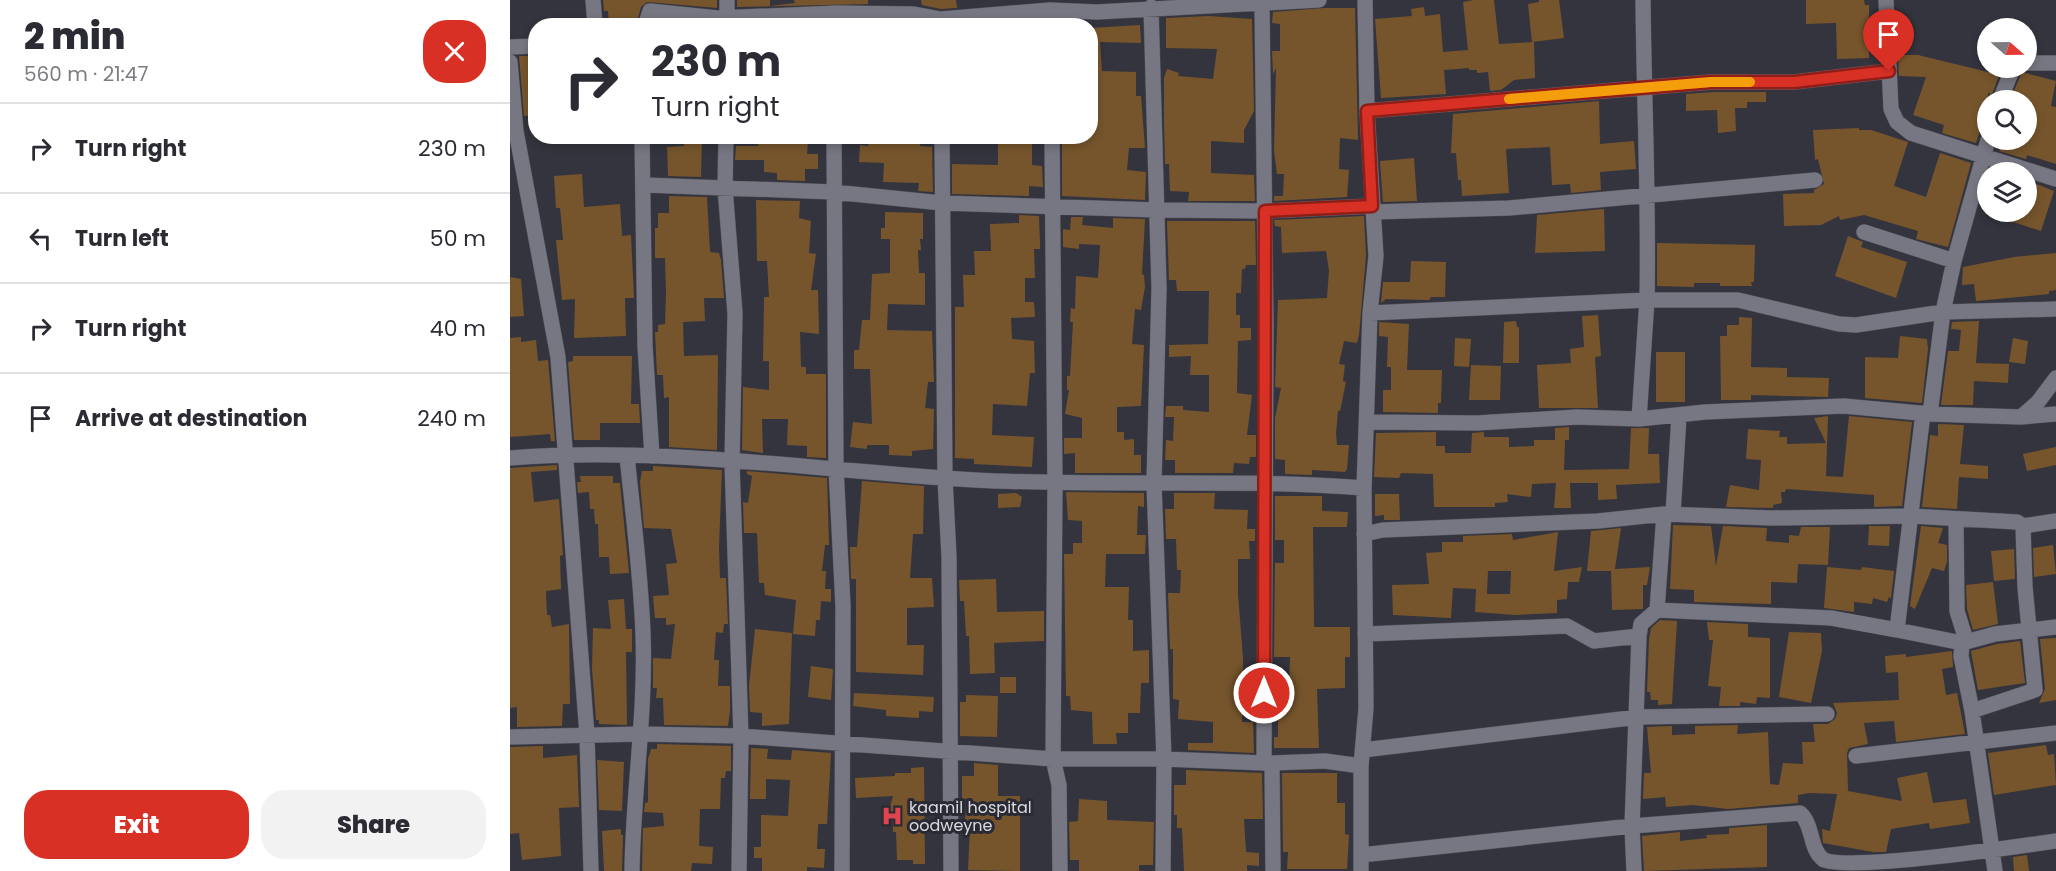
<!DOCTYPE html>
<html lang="en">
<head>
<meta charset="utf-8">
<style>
	body { margin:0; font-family:Poppins,sans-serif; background:#f2f2f3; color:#2b2b33; height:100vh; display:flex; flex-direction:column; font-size:22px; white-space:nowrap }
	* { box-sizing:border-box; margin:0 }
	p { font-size:20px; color:#7c7c81 }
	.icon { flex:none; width:33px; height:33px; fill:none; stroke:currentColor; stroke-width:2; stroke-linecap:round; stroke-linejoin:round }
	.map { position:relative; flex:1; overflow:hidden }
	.drawer { display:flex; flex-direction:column; background:#fff; width:510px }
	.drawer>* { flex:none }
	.hud { position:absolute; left:18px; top:18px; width:570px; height:126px; border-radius:24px; box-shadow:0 3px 9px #0003; background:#fff; color:#2b2b33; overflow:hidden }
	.needle { width:39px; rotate:110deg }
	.buttons { position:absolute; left:1467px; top:18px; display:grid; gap:12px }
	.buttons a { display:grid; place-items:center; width:60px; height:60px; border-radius:50%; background:#fff; box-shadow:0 3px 9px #0003; font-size:30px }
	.pin { position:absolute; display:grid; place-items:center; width:51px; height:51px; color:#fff; margin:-62px -26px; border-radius:50% 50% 50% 0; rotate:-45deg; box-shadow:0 0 6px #0007 }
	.pin .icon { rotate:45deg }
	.me { position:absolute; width:66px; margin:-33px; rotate:0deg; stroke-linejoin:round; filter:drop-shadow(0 0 4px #0008) }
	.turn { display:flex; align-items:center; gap:21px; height:126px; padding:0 24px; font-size:27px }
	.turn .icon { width:78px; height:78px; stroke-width:2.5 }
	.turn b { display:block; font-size:42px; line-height:51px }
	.round { display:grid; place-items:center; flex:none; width:63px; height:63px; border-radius:24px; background:#f2f2f3 }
	.summary { display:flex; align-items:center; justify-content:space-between; height:102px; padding:0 24px }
	h1 { font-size:36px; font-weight:800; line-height:45px }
	.action { display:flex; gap:12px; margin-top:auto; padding:12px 24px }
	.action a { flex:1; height:69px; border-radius:24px; background:#d93025; color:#fff; font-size:24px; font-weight:800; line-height:69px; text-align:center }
	.action a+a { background:#f2f2f3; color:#2b2b33 }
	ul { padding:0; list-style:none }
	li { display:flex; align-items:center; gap:18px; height:90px; padding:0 24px; border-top:2px solid #e1e1e2 }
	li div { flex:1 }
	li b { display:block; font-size:22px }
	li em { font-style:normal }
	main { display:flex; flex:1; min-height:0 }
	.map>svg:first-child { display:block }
</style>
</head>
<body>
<main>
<section class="drawer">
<div class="summary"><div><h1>2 min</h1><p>560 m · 21:47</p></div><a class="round" style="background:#d93025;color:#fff"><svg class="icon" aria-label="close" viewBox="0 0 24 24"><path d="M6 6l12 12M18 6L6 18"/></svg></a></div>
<ul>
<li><svg class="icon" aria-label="right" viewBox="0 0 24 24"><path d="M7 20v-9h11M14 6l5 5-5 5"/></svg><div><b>Turn right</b></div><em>230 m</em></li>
<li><svg class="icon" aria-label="left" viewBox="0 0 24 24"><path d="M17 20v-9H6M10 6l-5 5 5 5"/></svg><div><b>Turn left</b></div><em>50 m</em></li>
<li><svg class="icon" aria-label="right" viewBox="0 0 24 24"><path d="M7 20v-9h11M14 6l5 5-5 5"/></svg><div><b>Turn right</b></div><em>40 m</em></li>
<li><svg class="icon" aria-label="arrive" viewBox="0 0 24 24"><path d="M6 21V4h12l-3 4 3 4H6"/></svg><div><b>Arrive at destination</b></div><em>240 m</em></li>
</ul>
<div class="action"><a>Exit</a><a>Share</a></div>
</section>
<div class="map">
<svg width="1546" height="871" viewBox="0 0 1546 871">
	<rect width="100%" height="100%" fill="#34343e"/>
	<path fill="#76552c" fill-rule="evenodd" d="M93,0H207V8L137,2L131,7L126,26H106L105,22H99L98,11H94Z
		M227,0H260V6L285,3L284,0H358V4L227,7Z
		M411,0H446L447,8L460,7L431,9L412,5Z
		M964,0H984L989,44L1024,42L1025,78L1004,80L991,90L980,91L978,72L967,73V70H959V68L934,70L936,94L871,98L865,19L902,16L901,9L914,7L915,16L930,14L933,52L958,50L953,2Z
		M1029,0H1049L1054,38L1022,42L1018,4L1029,2Z
		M1296,0H1354L1355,5H1359V58L1327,59L1326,23L1296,24Z
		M814,8H845L848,140L830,138L829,169L839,170L837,197L764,201V196H773L774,174H767L764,151L766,68L763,74L762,51H770V24L762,23L763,12Z
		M699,16L742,19L744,111L734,130V143L701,141V173L744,175L745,201H678L679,192L660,191L659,164H655L654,121V78L657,69L669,73L668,76L703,79L707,49L656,48V18Z
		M630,25L631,43L590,42L592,71L626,72V96H631L635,148H619L617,170L636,172L635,200L552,196V136H580V28Z
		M1388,55H1408L1478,72L1492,68L1482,94L1478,93V105L1466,143L1432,133L1434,125L1403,115L1416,77L1389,76Z
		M9,56H26V115L14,116Z
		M1512,72L1546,81L1541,106L1546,107V164L1517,155L1516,159L1489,151L1492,140H1516V100H1500Z
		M1205,92H1256V102H1237V108H1225L1226,131L1208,133L1207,110L1176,111V94Z
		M1089,101L1090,144L1124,141L1126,169L1090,172L1091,190L1061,193L1060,184L1042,185L1040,147L996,149L999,193L952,196L951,180H948L946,153H941L943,114Z
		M1349,128V130H1361L1398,142L1384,186L1416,197L1430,153L1461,163L1438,247L1406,239L1408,231L1354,215L1330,220L1329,216L1311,225L1274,226L1273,194L1304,193V190L1314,184L1308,159L1305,160L1303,130Z
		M174,136H192L191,177L158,176L157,147L174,146Z
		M249,136H293V142H298L297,154H308V169H295V181L267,180V173L254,172V160H225L226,146H248Z
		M359,136H411L410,146L422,147L423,192L408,191L409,183L373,182L374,163L349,162L350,145L358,146Z
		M488,136H522V165L532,166L533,187L519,186V196L442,194V164L488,165Z
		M904,158L907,201L873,202L870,161Z
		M72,174L74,207L110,204L112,236L121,235L124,298H115L116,336L64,338L65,299L52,300L46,240H53L51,218L50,208H46L44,176Z
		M1516,180L1544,191L1531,231L1478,214L1479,212H1516Z
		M159,196L197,197L200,252L209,253L211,260L214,298H194L195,321L173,322L174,356L208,355L207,450L159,447V397L154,398L153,375H147L145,332H148V325L155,324L156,293L155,258H145V228H148V213H159Z
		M246,200L290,201L289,218L301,221L299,253L306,254L301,290H308L309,334L290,332L291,367H296V374H316V458L297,457V446L277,445L278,419H252L253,453L232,450L233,387L259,390V361H253L254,297H259L257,261H247Z
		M1094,209L1095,251L1025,253L1027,215Z
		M375,212L413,213V239H410L411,250H408L409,273H415V305L378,304L377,330L422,331L424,382H418L415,408L424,409L423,449L402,451V456L379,455V445H357V449L340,447L343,422L362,424L360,369H344V350H349L352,320H360L362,274L380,273V239H371V228H375Z
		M509,215L529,216L530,244V249H524L525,278H515V302H524L525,317L501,318L502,339L524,341L525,373H520L517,406L483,404L482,435L524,437L522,467L464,464V459L445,458V307H454L453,275H465L464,251H481L480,224L509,223Z
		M854,216L856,256L849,335L847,343L834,341L829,364L835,365L833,381L836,382L830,411H828L826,434L827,445H839L837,469L835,472L802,470V475L775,474V460L765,459V418L771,388L765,387L768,300L817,298L819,270L816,251L772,253L771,227L765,226L764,220Z
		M561,217H573L572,225L603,228V218L635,219L632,274L634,275L635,287L631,310L625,309L622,344L634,345L631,406L607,407V432H614V440L624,439V455H631V473H565V453L554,454V438H572V418L555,414L559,390H557V376H560L563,322H560L561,308L565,309L566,276L588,278L590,245L569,244V249L553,247V229L560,230Z
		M657,221H745L746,265H736L735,269H732L731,293H726V315H730V328H741V340L728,341L727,393L742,395L737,435H746V457H740L739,464L724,463L723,473H665V460H655L656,440L663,441L664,417H655L656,406H673V410L699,412V375H680L681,356L659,357V345L698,344L699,291H667L666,280H659Z
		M1338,236L1353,242L1351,247L1397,262L1386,298L1325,276Z
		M1147,243L1245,245L1244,282H1241L1242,286H1210V283H1184V287L1147,286Z
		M1546,253V290L1539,291V294L1466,301L1464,284L1452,285L1453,267L1504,257Z
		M901,261L936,262L935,297H921L919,300L876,299L871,303L873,282H900Z
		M0,277L11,279L14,316L0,317Z
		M1088,315L1091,356L1085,357L1088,408H1029L1027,365L1061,363L1060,349L1074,347L1072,316Z
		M1229,317L1242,318L1241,367L1277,368V377L1319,378L1318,397L1241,395V400H1211L1210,336H1217V325H1229Z
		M1006,321L1007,327H1009V363H993L994,322Z
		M1469,321L1466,363L1499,364L1498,383L1464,381L1463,405H1431L1438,351H1449L1451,330L1441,329L1442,322Z
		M869,322L899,324L897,370H932L931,403H928V413L873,412V390H881V367H877L878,337L869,336Z
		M1390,336L1417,339L1418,349L1412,403L1355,398V357L1388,358Z
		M11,337V342L26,340L28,361L38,360L45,441H41L40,434L0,437V338Z
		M945,338L961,339L959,367L944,366Z
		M1503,338L1518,341L1515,364L1499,362Z
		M1146,352H1175V402H1146Z
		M63,356H122L121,404H129L130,423H90V440H64L58,362L63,361Z
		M961,365L991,366L990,400H959Z
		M1318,416L1316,476L1333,477L1339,416L1402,422L1392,506L1364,507V495L1276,489L1275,492H1271L1272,503L1263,505V508L1216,507L1220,485L1249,490L1251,460L1236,459L1238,429L1270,431L1269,437H1277V444L1316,443L1304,418Z
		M1428,424L1454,425L1450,464L1478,466V479L1449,477L1447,509L1412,507L1420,435L1428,436Z
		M1059,427V440H1055L1054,470L1119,469L1121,428H1139L1138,454H1149L1150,483L1106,485L1107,499L1088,500V483H1060L1061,508H1044L1046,483L1022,484L1021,497L997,494L998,502L985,503V507H924L923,474L891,473L889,478L864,477L866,433L926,432V446H935V453H961L962,433L974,432V437H999V447L1024,446V440H1049H1045V428Z
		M1546,447V465L1517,471L1513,454Z
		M47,465V470L21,472L24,502L49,499L53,555L50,556L51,589L36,591L37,615H40L42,627L59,624L60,704H53L52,726L7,727V707L0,708V468Z
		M143,466L212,470L209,547L210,578H216L218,624H214L213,633L206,632L204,660H209L208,686H220V711L218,726L154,725L153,698H146L147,688H143V658L161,659L165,624L156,625V618H145L143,596L159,595L156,564L167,563L161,529L134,528L130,482L132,471H143Z
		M237,471L317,478L319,545H315L312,571H316L315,589H321V602L311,601L310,620H306L305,636L283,634L286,600L255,595L254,583H249L247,533H234L233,502L238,503L242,476L237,474Z
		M70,476H103V483H110L119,573L100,574L99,557H89L88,524H85L84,509H80L79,492L68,493L67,482H71Z
		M352,481L414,486L413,534H403L400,578H422L424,607L397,608V645H414L413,675L346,672V579H341L340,547H347Z
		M556,492L634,493V507L628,506L627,535H636L635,554H596L595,587H619L618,620H623V651L639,650V683H631L630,713H618V733H606L607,744H583L582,712L561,710L560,696H556L554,554H563V543H572V521L558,520Z
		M506,493L512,497L510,507L488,508V494Z
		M664,493H705L704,509L738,510L737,529H745V541H739L740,559H728V594L733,658L732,722H743L744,753L678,750V743H703V722L668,719L669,700L663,699V649H660L658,593H670L671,570H667L666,539H656L655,509H664Z
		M865,494H889L890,520H874V515L865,516Z
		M765,496H812V511L838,512L837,527H803L804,627H840V657H835V688L807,689L809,748H764V737H768V699L773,700V689H779L780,657H764L765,563H774V540H765Z
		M1163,525L1201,526L1206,566L1213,526L1257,528L1256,541L1279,543V535L1289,536L1291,527H1320L1318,565L1288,564L1287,583L1261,582V604L1184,602V590L1160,589Z
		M1359,526H1380L1379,546L1358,545Z
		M1411,526L1433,528L1428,543L1437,545V562L1434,571L1422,568L1405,609L1400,606Z
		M1111,528L1105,569L1140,567L1137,585H1133V609L1102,610L1101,571H1077L1081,531Z
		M1048,532L1044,571L1072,567L1069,582H1058L1057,599L1047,600V613L1005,615L965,612L966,589L943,588L941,618L883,615L882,585L919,584L916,553L932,552V542H953V536L1002,534L1003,540ZM978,571H1001L1000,594H977Z
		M1543,545L1546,574L1524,577L1523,548Z
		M1504,549L1505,579L1484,581L1481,551Z
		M1317,567L1351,570L1352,567L1384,571L1381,598L1379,597L1377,602L1363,598L1362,604L1344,602V612L1314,608Z
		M486,579L487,612L534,611V641L484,643L485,673L460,674L459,636H456L454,601H450L449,580Z
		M1483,582L1488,624L1463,630L1457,609L1456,585Z
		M114,599L116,629H122V652H116L117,725L89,724V720H86L82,669L83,628L101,629L98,600Z
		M1150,620L1167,621L1162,704L1148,705V700H1141L1140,692H1137L1139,639L1141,628Z
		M1197,622L1238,624V637L1260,638V698L1247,697L1246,704L1230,702V706H1209L1211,687L1198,686L1203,640H1199Z
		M245,629L282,633L279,724L252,726V713L240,712L239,686Z
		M1279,632L1311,633L1312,651L1301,703L1269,697Z
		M1546,638V700L1529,703L1535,689L1530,639Z
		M1510,641L1515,683L1468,690L1461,651L1487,644Z
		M1442,651L1443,667L1432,669L1436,695L1447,693L1455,734L1386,742L1384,721L1354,723L1358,744L1339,748L1337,753L1338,791L1392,801L1387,778L1417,772L1423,803L1456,799L1460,823L1420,829L1419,823L1381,829L1376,852H1363L1313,843L1312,829L1320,831L1327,794L1299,793L1288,795V803L1218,809L1183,805L1156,807L1155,797L1133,799L1134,773H1141L1137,727L1162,726V735L1185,734V726L1228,725L1227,734L1258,732L1260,784L1269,785L1273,763L1293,764L1292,742H1305L1303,724H1318L1325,719L1327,713L1323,703L1389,700L1388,672L1376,673L1375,656L1396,654V657Z
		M301,666L323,669L321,700L298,697Z
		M490,677H506V693H490Z
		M344,693L424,697L423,712L409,711V718L376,716V710L343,706Z
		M456,695L488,696L487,737L450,736V702H456Z
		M147,744L221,746V771H216L215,778H211L210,809H190L189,846L203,847L202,864L182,863L181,871H132L133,828L154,826L153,813L134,812L135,803L138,802V759L141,749H147Z
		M1536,745L1538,755L1544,754L1546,785L1484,795L1478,753Z
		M33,746V758L67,755L69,807L49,808L51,856L12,860L9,833L0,834V747Z
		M241,748L258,749L257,759L281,760L282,750L321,753L317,824H308L307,849H315L314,868L297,867V871H252V858H244V847H251V815L278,816L280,780L256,779V799H240Z
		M87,760L114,762L112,811L89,810Z
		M464,763L488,765V796H510V871L458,870L460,827L455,825L456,799H452V776H464Z
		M414,767L415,864H403V860H387L386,832H383V821L377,817L383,796L346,798L345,778L385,776V773H401V768Z
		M676,770L752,773L753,819H734L736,852L749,853V866L737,865V871H674L672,828H667V815H664V785H676Z
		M772,773H827V803H835V834L839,835L837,869H777L778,852H773Z
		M569,799L597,801V820L644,822L643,865H629V871H569V860H560L559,822L568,821Z
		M1257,825V867L1134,871L1132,836L1170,832V841L1197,838L1196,835L1219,834V828Z
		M111,829V835H113L112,871H94L92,831Z
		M1517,855L1519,871H1504L1503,857Z"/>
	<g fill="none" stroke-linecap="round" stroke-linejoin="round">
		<defs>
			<path id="street" d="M83,0L85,26
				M217,0V26
				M1376,0L1381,109L1387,122L1401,133L1546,179
				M752,4L756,325L754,763H762L763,871
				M641,7L649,288L644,483L654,759L653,871
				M540,10V26
				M135,26L140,11L208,18L327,13L404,14L431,19L540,10L587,12L809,0
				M0,47L26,46
				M0,62L6,131L48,357L77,735L81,871
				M1516,63H1546
				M1490,100L1503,68
				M857,111L1201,82H1284L1379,71
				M132,136L135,346L142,456
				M216,136L215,188L225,313L222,462L231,736L229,871
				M324,136L326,468L333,606L332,871
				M432,136L435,478L439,557L441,871
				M542,136L545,484L543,759L549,785L550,871
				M135,185L323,192L432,203L647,210L755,211L863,206
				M863,212L999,208L1305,180
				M1354,232L1444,261
				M860,313L1137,300C1139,200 1134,100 1133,0
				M1413,413L1387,630L1452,643L1451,656L1462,711L1485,871
				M1420,414L1433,312L1444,261L1478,140
				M1511,417L1528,402L1546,378
				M1129,419L1137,300H1228L1329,324L1346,325L1433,312L1546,309
				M858,422L967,423L1067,417L1129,419L1195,412L1334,406L1420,414L1511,417L1546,414
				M117,456C123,515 131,575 133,634C136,713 123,792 122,871
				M0,458C155,446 310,471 465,480C594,487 725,478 854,488
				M1163,514L1169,416
				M1446,520L1447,611L1456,640
				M854,534L873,530L1088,521L1154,514L1261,518L1401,516L1507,522L1513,526L1546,521
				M1147,610L1321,618L1387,630
				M855,634L1057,626L1084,641L1129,636
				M1452,643L1485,634L1546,627
				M1462,711L1525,690L1515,587L1513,526
				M0,737L132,734L231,736L543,759H654L754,763
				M853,750L1128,717L1317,714
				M1346,756L1546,733
				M762,763L815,761L851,766
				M851,855L1122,826L1290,813C1304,825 1299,850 1314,860C1345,871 1505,847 1546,841
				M851,871V766L856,708L854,488L860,313L866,256L857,111L855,0
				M1124,871L1122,826L1129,636L1131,624L1147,610L1154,514"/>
		</defs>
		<use href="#street" stroke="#515159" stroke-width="16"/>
		<use href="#street" stroke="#767782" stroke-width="15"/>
	</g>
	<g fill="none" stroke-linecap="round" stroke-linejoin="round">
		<defs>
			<path id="route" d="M754,693L755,211L862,206L857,111L1201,82H1284L1379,71"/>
		</defs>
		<use href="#route" stroke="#8d1f18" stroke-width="15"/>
		<use href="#route" stroke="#d93025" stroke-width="10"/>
		<path stroke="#f59e0b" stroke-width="10" d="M999,99L1201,82H1240"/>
	</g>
	<defs>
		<symbol id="hospital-bare" viewBox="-9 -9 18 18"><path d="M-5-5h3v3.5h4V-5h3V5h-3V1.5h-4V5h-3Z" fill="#e0444e" stroke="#2a2a34" stroke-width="2.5" paint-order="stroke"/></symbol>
	</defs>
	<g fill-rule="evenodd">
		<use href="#hospital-bare" x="367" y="801" width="30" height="30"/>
	</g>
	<g text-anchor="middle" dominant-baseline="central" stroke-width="6" stroke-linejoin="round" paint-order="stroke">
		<g font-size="16" fill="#dadae0" stroke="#2a2a34" text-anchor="start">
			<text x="399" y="807">kaamil hospital<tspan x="399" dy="18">oodweyne</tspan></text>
		</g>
	</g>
</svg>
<div class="buttons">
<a><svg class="needle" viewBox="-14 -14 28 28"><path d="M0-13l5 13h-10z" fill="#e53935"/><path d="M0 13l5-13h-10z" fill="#7c7c81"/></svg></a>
<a><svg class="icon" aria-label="search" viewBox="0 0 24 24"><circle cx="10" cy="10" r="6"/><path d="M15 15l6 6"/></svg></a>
<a><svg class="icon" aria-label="layers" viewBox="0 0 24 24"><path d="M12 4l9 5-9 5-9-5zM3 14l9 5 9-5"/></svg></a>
</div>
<div class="pin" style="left:1379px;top:71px;background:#d93025"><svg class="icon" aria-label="arrive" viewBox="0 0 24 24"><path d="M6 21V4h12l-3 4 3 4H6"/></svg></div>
<svg class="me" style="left:754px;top:693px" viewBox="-20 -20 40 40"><circle r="17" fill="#d93025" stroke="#fff" stroke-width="3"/><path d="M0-11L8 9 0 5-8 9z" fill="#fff"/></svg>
<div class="hud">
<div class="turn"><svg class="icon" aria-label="right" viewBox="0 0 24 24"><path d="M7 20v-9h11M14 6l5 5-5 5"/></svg><div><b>230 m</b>Turn right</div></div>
</div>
</div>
</main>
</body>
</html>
